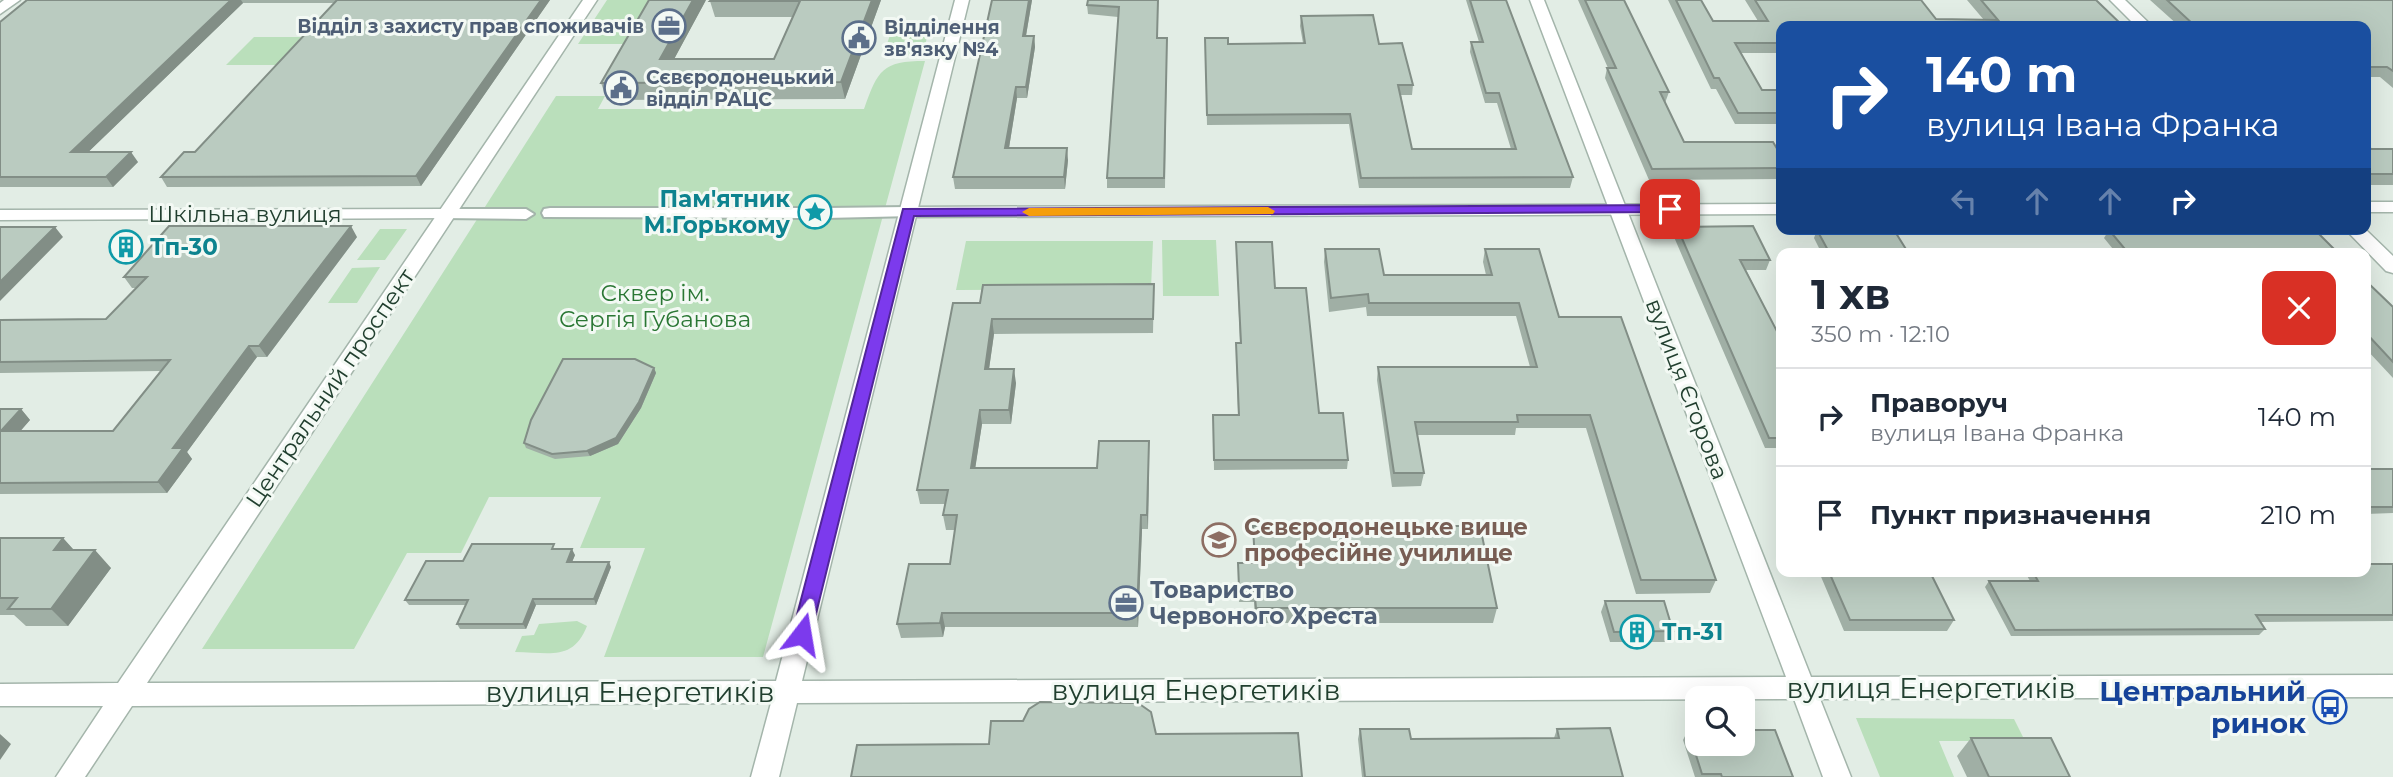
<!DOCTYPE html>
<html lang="uk">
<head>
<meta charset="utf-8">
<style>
	body { margin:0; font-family:Montserrat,sans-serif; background:#f6f6f7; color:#1f2937; height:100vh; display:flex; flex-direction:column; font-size:26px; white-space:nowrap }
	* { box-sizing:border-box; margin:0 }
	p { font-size:23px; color:#747a83 }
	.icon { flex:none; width:38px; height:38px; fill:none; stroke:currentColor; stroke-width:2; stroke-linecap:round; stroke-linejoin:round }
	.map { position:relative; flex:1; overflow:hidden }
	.panel { position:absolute; left:1776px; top:248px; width:595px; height:329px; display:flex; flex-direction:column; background:#fff; border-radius:14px; box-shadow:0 7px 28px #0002 }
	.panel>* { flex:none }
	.banner { position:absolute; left:1776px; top:21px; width:595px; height:214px; border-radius:14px; box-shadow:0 7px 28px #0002; background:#1a4fa0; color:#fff; overflow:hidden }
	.tools { position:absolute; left:1685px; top:686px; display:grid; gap:14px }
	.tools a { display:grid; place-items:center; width:70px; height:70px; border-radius:14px; background:#fff; box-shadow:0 7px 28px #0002; font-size:35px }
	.pin { position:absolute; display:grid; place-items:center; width:60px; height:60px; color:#fff; margin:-30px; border-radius:14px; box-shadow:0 4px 10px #0006 }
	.me { position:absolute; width:77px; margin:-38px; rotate:14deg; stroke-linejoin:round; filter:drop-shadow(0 0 5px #0008) }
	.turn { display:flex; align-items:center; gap:24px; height:147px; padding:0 35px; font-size:32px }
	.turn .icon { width:91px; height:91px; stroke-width:2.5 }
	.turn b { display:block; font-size:49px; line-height:60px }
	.lanes { display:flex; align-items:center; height:66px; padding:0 35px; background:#0003; justify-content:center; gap:35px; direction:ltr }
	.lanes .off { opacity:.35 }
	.round { display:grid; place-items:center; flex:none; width:74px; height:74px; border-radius:14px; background:#f6f6f7 }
	.summary { display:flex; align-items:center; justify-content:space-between; height:119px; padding:0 35px }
	h1 { font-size:42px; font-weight:700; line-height:52px }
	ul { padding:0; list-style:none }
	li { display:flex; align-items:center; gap:21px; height:98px; padding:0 35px; border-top:2px solid #e0e1e3 }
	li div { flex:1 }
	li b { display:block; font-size:26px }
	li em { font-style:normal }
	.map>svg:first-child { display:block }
</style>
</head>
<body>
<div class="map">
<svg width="2393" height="777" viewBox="0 0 2393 777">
	<rect width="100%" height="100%" fill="#e2ede5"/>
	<path fill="#badfbb" d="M607,0H649L623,44H578Z
		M894,23H931L922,56H883Z
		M254,37H307L280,65H226Z
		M925,61L763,657H604L645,548H580L601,497H489L461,553H407L354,649H202L556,96H605L598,109H864C878,70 882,61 925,61Z
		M380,229H407L385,260H357Z
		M1162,240H1216L1219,296H1163Z
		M966,241H1153L1151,289L956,290Z
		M380,267L357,303H328L352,268Z
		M577,621L587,626C573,662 548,652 515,652L522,636L534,635L539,624Z
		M1856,718L2014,719L2025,741H1939L1954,777H1880Z"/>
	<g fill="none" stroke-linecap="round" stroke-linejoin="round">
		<defs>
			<path id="pedestrian" d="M908,207L914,208L916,212L914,216L825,218L817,213L825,208Z
				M550,208H802L810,213L802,218L544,217L542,213L544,209Z
				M447,209H526L534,214L526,219L441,218L439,214Z"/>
			<path id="minor" d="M4,0H20L0,14V3Z
				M2366,202H2393V212H2366Z
				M1782,204V214L908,217L899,212L908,207Z
				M447,209L456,214L453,218L0,220V210Z"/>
			<path id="tertiary" d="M583,0H597L147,683L776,681L955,0H969L802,681L1786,677L1530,0H1544L1811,677L2393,675V697L1820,699L1851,777H1823L1794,699L797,703L779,777H751L771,703L132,706L85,777H56L103,706H0V684L118,683Z
				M2110,0H2125L2152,26H2136Z
				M2345,229H2365L2393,256V273L2386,271Z"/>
		</defs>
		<use href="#pedestrian" stroke="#a4b5ab" stroke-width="4"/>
		<use href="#minor" stroke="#a4b5ab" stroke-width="3"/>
		<use href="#tertiary" stroke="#a4b5ab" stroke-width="3"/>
		<use href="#pedestrian" fill="#fff" fill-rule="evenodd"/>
		<use href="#minor" fill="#fff" fill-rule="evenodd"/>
		<use href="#tertiary" fill="#fff" fill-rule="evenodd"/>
	</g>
	<path fill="#a0afa5" d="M27,0H550L421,186L167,187L161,177L195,152L334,3H243L88,152L138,162L113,187H0V22Z
		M706,0L674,59H774L792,17H715L710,1L711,0H881L845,99L607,100L601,83Z
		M992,0H1032L1026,36H1034L1035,47L1027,98H1017L1009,148L1068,160L1065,189H955L953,177Z
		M1158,0L1157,38H1167L1165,188H1107V178L1118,17L1088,14L1087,5Z
		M1466,0H1506L1573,177L1570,188H1359L1349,124L1207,125L1205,38L1228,44L1303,43L1300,26L1301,16L1379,44L1413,85L1412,95H1401L1412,149H1511L1497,103H1485L1470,52L1471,42H1479Z
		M1578,0H1624L1669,92L1665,103L1684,142L1782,157V179L1649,180L1605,78L1607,68H1608Z
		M1668,0H1701L1713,21H1758L1745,0H1921L1936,19L1984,20L1967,0H2096L2123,26H1782V53H1741L1762,90H1782V124H1735L1716,89H1711Z
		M2150,0H2393V88L2380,77H2366V26H2179Z
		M2366,144L2371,149H2393V185H2366Z
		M1677,227L1770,260L1766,270H1746L1782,341V448H1765L1674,237Z
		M1817,230L1909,254H1822L1814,238Z
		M2109,230L2339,254H2117L2104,238Z
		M357,237L267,357H257L187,452L192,459L167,493L0,494V409H21L30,420L20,431H113L161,371L0,373V320L106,319L136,288H132L124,277Z
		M1236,242L1275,288L1319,413L1348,460L1347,469L1214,470L1213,415H1238L1236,352V343H1240Z
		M1325,249L1384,275H1486L1483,262L1485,249L1559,317L1716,580L1710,593L1636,594L1586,428H1516L1515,435H1417L1424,473L1421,486L1392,487L1377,380L1378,367H1530L1516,316H1367L1366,307L1329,312L1324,262Z
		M2366,281L2393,307V378L2366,349Z
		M1154,284L1153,333L994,334L989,369L1016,383L1011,424H982L975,468H1097L1149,441L1148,529H1142L1138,627H945L943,637L901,638L897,624L950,564L955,530H946L943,515L945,504H920L917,490L980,303Z
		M654,368L656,373L641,408L618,444L590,456L555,459L526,448L524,443Z
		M2366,469H2393V513L2366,514Z
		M1253,526L1497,608L1493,623H1255L1254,602H1239L1238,578V563H1253Z
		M0,538H63L74,550L111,568L68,626H26L14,615H0Z
		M557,549L575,555L572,562L611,567L596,605H536L526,629H460L457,624L466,605H409L405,600L463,561Z
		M2393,564V621L2260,622L2265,629L2259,635L2011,636L1985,587L1989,581H2030L2025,572H2366Z
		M1819,572H1930L1954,620L1947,631H1844Z
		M1605,601L1673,631L1669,642H1610L1601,612Z
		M1360,729L1411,739L1554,738L1557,729L1623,777H1362L1358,739Z
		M1688,730L1793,777H1695L1683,740Z
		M1971,738L2070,777H1967L1957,756Z"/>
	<path fill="#828e86" d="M231,0H241L243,3L78,162L71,152Z
		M541,0H550L421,186L416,176Z
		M693,0H706L665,76L660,59Z
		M872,0H881L845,99L841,82Z
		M1029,0H1032L1024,47L1023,36Z
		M1034,36L1035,47L1027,98L1026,87Z
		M1016,87L1017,98L1007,160L1005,148Z
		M1067,148L1068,160L1065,189L1064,177Z
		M131,152L138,162L113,187L106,177Z
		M351,226L357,237L267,357L259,346Z
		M55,227L63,237L0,301V282Z
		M992,319L994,334L987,383L985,369Z
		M249,346L257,357L187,452L192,459L167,493L158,482L173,448Z
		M654,368L656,373L641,408L618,444L590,456L587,451Z
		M1014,369L1016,383L1011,424L1009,410Z
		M21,409L30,420L11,442L1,431Z
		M980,410L982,424L973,483L971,468Z
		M1149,441V456L1148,529L1147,515Z
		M1141,515L1142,529L1138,627L1137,613Z
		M63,538L79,556L54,550Z
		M572,549L575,555L570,567L567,562Z
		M95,550L111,568L68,626L51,609Z
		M609,562L611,567L596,605L594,599Z
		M533,599L536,605L526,629L523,624Z
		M942,613L945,627L943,637L940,623Z
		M0,734L11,744L0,760Z"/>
	<path fill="#bacbc0" stroke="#828e86" stroke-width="2" d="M27,0H231L71,152H131L106,177H0V22Z
		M337,0H541L416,176L161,177L184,152H195Z
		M649,0H693L660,59H774L800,1H710L711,0H872L841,82L601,83Z
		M992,0H1029L1023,36H1034L1026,87H1016L1005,148H1067L1064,177H953Z
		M1088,0H1158L1157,38H1167L1164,178H1107L1119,7L1087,5Z
		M1470,0H1506L1573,177L1361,178L1350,114L1207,115L1205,38H1228V44L1305,43L1301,16L1373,15L1379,44L1402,43L1413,85H1398L1412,149H1516L1499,93H1486L1471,42H1483Z
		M1585,0H1624L1669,92H1660L1684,142H1773L1782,157V168L1652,169L1607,68H1616Z
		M1676,0H1701L1713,21H1768L1755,0H1921L1936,19L1998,20L1981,0H2096L2123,26H1782V43H1735L1762,90H1782V113H1738L1719,78H1714Z
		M2167,0H2393V71L2387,67H2366V26H2195Z
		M2366,144L2371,149H2393V174H2366Z
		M169,226H351L259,346H249L173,448H183L158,482L0,483V409H21L1,431H113L170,360L0,362V320L106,319L147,277H124Z
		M1753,226L1770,260H1740L1782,341V438H1769L1677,227Z
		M0,227H55L0,282Z
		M2211,229H2314L2339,254H2129L2109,230Z
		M1817,230H1894L1909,254H1830Z
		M1236,242H1272L1275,288H1306L1319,413H1343L1348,460H1214L1213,415H1239L1236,343H1241Z
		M1325,249H1379L1384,275H1492L1485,249H1539L1559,317H1621L1716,580H1641L1590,415H1517L1518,422H1415L1424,473H1394L1378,367H1537L1519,303H1369L1368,294L1331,298Z
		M2366,281L2393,307V362L2366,333Z
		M1154,284L1153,319H992L985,369H1014L1009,410H980L971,468H1097L1099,441H1149L1147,515H1141L1137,613H942L940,623L897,624L909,564H950L957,515H943L948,490H917L953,303H980L983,285Z
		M563,359H635L654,368L639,402L616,438L587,451L552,454L524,443L531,420Z
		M2366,469H2393V507H2366Z
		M1253,526H1480L1497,608H1256L1254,587H1239L1238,563H1255Z
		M0,538H63L54,550H95L51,609H8L17,598H0Z
		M472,544H554L552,549H572L567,562H609L594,599H533L523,624H457L468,600H405L426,561H463Z
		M2366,564H2393V615H2256L2265,629L2015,630L1989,581H2038L2033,572H2366Z
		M1829,572H1930L1954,620H1850Z
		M1605,601H1664L1673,631L1614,632Z
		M1040,702L1138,703L1151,712L1156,734L1298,733L1302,777H851L857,745L989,744L991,721H1023L1029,709Z
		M1610,728L1623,777H1365L1360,729H1409L1411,739L1559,738L1557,729Z
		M1688,730H1698V744H1743V730H1775L1793,777H1722L1721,774H1702Z
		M1971,738H2051L2070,777H1989Z"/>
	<path fill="#7c3aed" stroke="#51269a" stroke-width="2" d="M1670,205L1675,206V212L914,216L811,634L808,639H795L792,634L903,209Z"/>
	<path fill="#f59e0b" d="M1268,207L1275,211L1273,214L1029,216L1022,212L1029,208Z"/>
	<defs>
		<symbol id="office-ring" viewBox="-11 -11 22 22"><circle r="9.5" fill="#f3f9f4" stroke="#5c6f8a" stroke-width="1.5"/><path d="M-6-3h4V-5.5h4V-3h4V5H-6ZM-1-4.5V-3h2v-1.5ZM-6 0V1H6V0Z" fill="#5c6f8a"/></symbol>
		<symbol id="civic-ring" viewBox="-11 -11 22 22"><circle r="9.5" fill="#f3f9f4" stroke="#5c6f8a" stroke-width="1.5"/><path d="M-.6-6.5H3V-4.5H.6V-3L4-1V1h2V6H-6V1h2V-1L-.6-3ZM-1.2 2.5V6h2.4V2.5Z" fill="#5c6f8a"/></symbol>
		<symbol id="sight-ring" viewBox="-11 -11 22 22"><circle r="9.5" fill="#f3f9f4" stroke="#0f9aa8" stroke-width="1.5"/><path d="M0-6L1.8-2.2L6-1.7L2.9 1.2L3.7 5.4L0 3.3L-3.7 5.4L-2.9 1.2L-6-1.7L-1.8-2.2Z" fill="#0f9aa8"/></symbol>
		<symbol id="building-ring" viewBox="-11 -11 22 22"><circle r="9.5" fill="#f3f9f4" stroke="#0f9aa8" stroke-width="1.5"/><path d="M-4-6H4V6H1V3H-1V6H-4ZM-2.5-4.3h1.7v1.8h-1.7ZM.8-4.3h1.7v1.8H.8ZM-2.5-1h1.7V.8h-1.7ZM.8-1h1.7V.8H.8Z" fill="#0f9aa8"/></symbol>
		<symbol id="university-ring" viewBox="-11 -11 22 22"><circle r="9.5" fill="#f3f9f4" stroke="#8d6e63" stroke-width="1.5"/><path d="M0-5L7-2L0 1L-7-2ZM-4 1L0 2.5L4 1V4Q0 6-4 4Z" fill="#8d6e63"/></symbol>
		<symbol id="bus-ring" viewBox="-11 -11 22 22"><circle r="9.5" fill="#f3f9f4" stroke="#1a4fb4" stroke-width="1.5"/><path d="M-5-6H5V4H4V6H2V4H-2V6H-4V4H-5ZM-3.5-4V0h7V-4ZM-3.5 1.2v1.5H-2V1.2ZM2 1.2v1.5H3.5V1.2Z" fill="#1a4fb4"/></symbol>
	</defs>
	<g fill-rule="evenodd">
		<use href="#office-ring" x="650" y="7" width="38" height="38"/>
		<use href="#civic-ring" x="840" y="19" width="38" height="38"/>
		<use href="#civic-ring" x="602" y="69" width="38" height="38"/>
		<use href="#sight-ring" x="796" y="193" width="38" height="38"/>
		<use href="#building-ring" x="107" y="228" width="38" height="38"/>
		<use href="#university-ring" x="1200" y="521" width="38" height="38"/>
		<use href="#office-ring" x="1107" y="584" width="38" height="38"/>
		<use href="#building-ring" x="1618" y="613" width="38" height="38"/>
		<use href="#bus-ring" x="2311" y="688" width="38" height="38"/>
	</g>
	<g text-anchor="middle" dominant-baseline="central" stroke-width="6" stroke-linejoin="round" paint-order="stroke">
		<g font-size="19" font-weight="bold" fill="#4e5e75" stroke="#f3f9f4" text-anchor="start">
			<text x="644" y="26" text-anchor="end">Відділ з захисту прав споживачів</text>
			<text x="884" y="27">Відділення<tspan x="884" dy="22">зв'язку №4</tspan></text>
			<text x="646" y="77">Сєвєродонецький<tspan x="646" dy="22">відділ РАЦС</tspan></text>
		</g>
		<g font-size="23" font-weight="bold" fill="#0d838f" stroke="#f3f9f4" text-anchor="start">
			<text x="790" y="199" text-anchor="end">Пам'ятник<tspan x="790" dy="26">М.Горькому</tspan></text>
			<text x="150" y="247">Тп-30</text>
			<text x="1662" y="632">Тп-31</text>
		</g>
		<g font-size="23" fill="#213f2f" stroke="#f3f9f4">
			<text x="245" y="214">Шкільна вулиця</text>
			<text transform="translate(330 388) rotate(-56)">Центральний проспект</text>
			<text transform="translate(1687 389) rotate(69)">вулиця Єгорова</text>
		</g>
		<g font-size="23" fill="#2a7734" stroke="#f3f9f4">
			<text x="655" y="293">Сквер ім.<tspan x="655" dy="26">Сергія Губанова</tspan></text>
		</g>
		<g font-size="23" font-weight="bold" fill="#785e54" stroke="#f3f9f4" text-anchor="start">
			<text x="1244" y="527">Сєвєродонецьке вище<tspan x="1244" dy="26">професійне училище</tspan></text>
		</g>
		<g font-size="23" font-weight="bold" fill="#4e5e75" stroke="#f3f9f4" text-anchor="start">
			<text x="1150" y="590">Товариство<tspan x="1150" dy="26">Червоного Хреста</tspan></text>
		</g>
		<g font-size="28" fill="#213f2f" stroke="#f3f9f4">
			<text x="1931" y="688">вулиця Енергетиків</text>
			<text x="1196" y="690">вулиця Енергетиків</text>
			<text x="630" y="692">вулиця Енергетиків</text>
		</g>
		<g font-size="28" font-weight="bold" fill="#164399" stroke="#f3f9f4" text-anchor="end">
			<text x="2306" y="691">Центральний<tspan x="2306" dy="32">ринок</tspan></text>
		</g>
	</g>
</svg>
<div class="tools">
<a><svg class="icon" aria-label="search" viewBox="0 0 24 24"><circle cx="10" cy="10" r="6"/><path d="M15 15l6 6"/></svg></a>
</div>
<div class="pin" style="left:1670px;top:209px;background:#d93025"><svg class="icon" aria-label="arrive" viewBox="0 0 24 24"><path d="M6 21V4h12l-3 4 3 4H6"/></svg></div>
<svg class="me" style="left:802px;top:634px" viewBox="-20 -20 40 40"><path d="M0-17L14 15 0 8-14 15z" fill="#7c3aed" stroke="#fff" stroke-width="4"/></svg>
<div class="banner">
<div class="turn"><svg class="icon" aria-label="right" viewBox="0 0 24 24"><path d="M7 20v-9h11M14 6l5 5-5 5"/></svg><div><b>140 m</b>вулиця Івана Франка</div></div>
<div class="lanes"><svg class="icon off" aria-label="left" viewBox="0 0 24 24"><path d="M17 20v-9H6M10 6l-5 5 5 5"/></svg><svg class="icon off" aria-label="ahead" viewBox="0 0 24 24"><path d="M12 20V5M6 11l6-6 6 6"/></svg><svg class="icon off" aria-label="ahead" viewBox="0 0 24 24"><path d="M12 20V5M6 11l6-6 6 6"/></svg><svg class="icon" aria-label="right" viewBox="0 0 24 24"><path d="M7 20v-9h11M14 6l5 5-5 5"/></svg></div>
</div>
<section class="panel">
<div class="summary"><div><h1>1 хв</h1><p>350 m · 12:10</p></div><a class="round" style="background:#d93025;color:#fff"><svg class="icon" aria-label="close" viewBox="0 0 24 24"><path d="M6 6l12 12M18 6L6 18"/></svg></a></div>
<ul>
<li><svg class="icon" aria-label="right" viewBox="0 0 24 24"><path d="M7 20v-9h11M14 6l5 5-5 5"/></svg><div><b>Праворуч</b><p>вулиця Івана Франка</p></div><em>140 m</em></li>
<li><svg class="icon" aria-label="arrive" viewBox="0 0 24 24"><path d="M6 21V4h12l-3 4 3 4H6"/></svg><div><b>Пункт призначення</b></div><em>210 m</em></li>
</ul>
</section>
</div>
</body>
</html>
